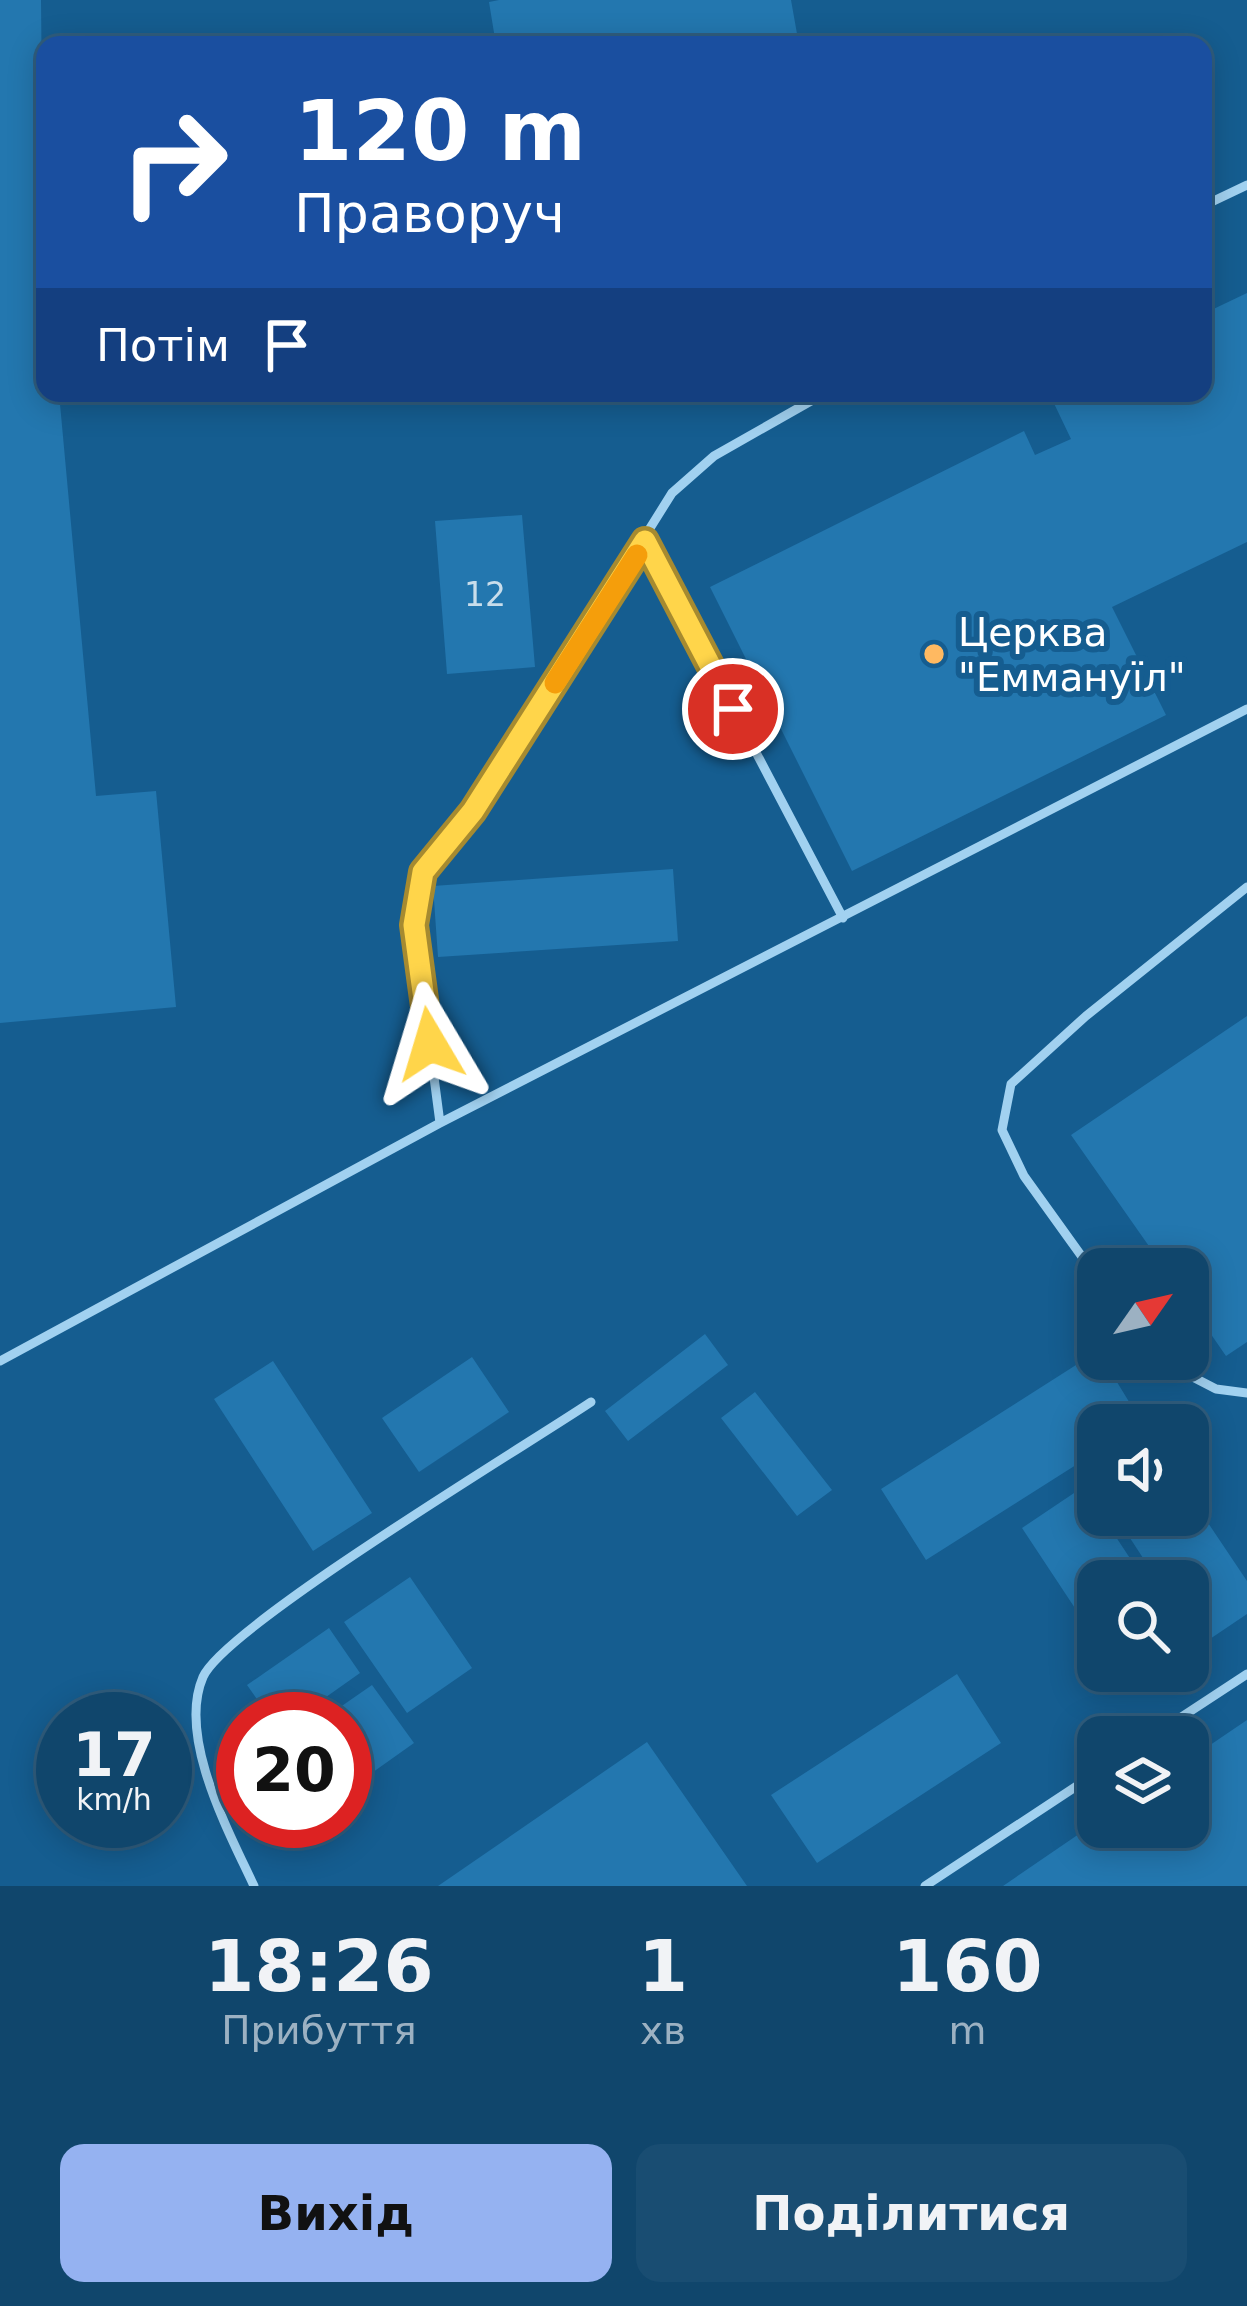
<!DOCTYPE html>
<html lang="uk">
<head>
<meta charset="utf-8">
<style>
	body { margin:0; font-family:"DejaVu Sans",sans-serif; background:#194d72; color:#f1f3f6; height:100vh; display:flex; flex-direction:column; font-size:45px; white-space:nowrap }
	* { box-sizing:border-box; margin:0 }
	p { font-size:39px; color:#9cb1c2 }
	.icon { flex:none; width:66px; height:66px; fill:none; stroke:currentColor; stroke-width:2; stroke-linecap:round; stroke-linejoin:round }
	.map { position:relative; height:1886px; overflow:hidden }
	.details { display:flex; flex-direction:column; background:#10466c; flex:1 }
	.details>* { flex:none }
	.top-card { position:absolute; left:36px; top:36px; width:1176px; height:366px; border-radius:24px; box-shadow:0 6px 30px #0003,0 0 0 3px #305e7f; background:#1a4fa0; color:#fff; overflow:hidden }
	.needle { width:78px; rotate:56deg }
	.buttons { position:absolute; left:1077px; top:1248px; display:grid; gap:24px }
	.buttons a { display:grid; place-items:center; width:132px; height:132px; border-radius:24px; background:#10466c; box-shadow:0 6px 30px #0003,0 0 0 3px #305e7f; font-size:60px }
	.speed { position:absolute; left:36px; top:1692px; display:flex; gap:24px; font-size:60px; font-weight:700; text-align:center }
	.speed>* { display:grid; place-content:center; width:156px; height:156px; border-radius:50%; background:#10466c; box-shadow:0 6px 30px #0003,0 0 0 3px #305e7f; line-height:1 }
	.speed small { font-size:30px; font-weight:400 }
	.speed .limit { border:18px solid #d22; background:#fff; color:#111 }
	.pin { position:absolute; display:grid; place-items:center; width:102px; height:102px; color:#fff; margin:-51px; border:6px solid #fff; border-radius:50%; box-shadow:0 3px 12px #0007 }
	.me { position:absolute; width:132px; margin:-66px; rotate:353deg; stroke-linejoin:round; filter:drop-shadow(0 0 9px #0008) }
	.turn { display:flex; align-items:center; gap:42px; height:252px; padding:0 60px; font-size:54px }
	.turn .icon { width:156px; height:156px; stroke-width:2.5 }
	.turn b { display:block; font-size:84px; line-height:102px }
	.then { display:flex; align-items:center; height:114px; padding:0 60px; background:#0003; gap:24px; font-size:45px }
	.eta { display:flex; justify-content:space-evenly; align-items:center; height:204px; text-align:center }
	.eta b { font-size:72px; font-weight:700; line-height:84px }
	.cta { display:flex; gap:24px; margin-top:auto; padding:24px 60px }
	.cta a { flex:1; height:138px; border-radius:24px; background:#95b2f1; color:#111; font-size:48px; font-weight:700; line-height:138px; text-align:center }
	.cta a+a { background:#194d72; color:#f1f3f6 }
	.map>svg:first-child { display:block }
</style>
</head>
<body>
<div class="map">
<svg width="1247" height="1886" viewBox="0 0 1247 1886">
	<rect width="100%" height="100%" fill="#155d90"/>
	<path fill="#2377af" d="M0,0H41L45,393H59L96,796L156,791L176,1007L0,1023Z
		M499,0H791L799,45H496L489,2Z
		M1247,293V542L1112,607L1166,715L852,871L710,587L1024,431L1035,455L1071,439L1049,393H1203V314Z
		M522,515L535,667L447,674L435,521Z
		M673,869L678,941L438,957L433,886Z
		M1247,1016V1342L1226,1356L1188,1301V1269H1165L1071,1135Z
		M705,1334L728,1365L628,1441L605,1411Z
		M1098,1351L1142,1423L1098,1425V1451L926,1560L881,1489Z
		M472,1357L509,1412L419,1472L382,1418Z
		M273,1361L372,1513L313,1551L214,1399Z
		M755,1392L832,1490L797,1516L721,1418Z
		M1083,1487L1145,1581H1098V1643L1022,1528Z
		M1188,1493L1247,1581V1614L1201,1645L1188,1626V1581H1158L1115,1515H1188Z
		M410,1577L472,1668L407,1713L344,1622Z
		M329,1628L360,1673L295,1719H271L247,1685Z
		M1117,1671H1164L1131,1692Z
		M957,1674L1001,1743L817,1863L771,1795Z
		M372,1685L414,1743L345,1792V1719H323Z
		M1247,1720V1886H1003L1098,1821V1827H1188V1760Z
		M647,1742L747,1886H438Z
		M243,1776V1810L227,1787Z
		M251,1821H304L269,1846Z"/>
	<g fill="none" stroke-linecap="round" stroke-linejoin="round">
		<path stroke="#a1d1f0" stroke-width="9" d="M1203,206L1247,185
			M645,541L843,918
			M440,1123L414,925L423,872L473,811L672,493L714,456L825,393
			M1098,1279L1024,1176L1002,1130L1011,1084L1086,1016L1247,887
			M1158,1359L1216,1389L1247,1393
			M0,1361L440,1123L1247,709
			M1151,1737L1247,1674
			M254,1886C229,1832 177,1737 203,1677C224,1627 527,1445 591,1402
			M925,1886L1098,1772"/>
	</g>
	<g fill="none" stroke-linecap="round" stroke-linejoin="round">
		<defs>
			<path id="route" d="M430,1044L414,925L423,872L473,811L645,541L733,709"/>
		</defs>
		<use href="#route" stroke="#a68a30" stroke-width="30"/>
		<use href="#route" stroke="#ffd54a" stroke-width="21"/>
		<path stroke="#f59e0b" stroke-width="21" d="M555,683L637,555"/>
	</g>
	<circle fill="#ffb961" stroke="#155d90" stroke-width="4.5" cx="934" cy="654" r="12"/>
	<g text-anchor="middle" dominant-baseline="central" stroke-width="12" stroke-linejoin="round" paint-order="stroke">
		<g font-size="33" fill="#c8ddeb">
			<text x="485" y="594">12</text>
		</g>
		<g font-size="39" fill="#fff" stroke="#155d90" text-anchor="start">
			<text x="958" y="632">Церква<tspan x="958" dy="45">"Еммануїл"</tspan></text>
		</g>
	</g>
</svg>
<div class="buttons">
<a><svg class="needle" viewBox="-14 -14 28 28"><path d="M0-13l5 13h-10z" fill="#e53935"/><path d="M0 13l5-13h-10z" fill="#9cb1c2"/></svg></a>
<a><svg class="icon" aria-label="sound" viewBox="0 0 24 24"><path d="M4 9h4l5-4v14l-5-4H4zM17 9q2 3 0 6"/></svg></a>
<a><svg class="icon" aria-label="search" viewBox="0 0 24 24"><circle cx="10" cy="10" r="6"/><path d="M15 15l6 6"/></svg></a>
<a><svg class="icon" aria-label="layers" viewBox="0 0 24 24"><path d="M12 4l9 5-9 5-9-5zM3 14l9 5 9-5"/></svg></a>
</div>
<div class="speed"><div>17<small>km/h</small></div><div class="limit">20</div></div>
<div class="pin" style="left:733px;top:709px;background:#d93025"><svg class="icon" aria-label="arrive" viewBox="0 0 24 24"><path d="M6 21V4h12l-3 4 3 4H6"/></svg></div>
<svg class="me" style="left:430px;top:1044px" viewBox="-20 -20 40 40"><path d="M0-17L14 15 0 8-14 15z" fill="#ffd54a" stroke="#fff" stroke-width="4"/></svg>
<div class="top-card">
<div class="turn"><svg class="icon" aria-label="right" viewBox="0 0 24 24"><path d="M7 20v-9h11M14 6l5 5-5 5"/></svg><div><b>120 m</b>Праворуч</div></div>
<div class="then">Потім<svg class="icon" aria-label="arrive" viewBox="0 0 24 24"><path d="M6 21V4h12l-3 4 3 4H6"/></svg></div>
</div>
</div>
<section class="details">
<div class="eta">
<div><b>18:26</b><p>Прибуття</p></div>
<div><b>1</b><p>хв</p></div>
<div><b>160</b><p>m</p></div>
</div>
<div class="cta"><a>Вихід</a><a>Поділитися</a></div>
</section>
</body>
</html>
